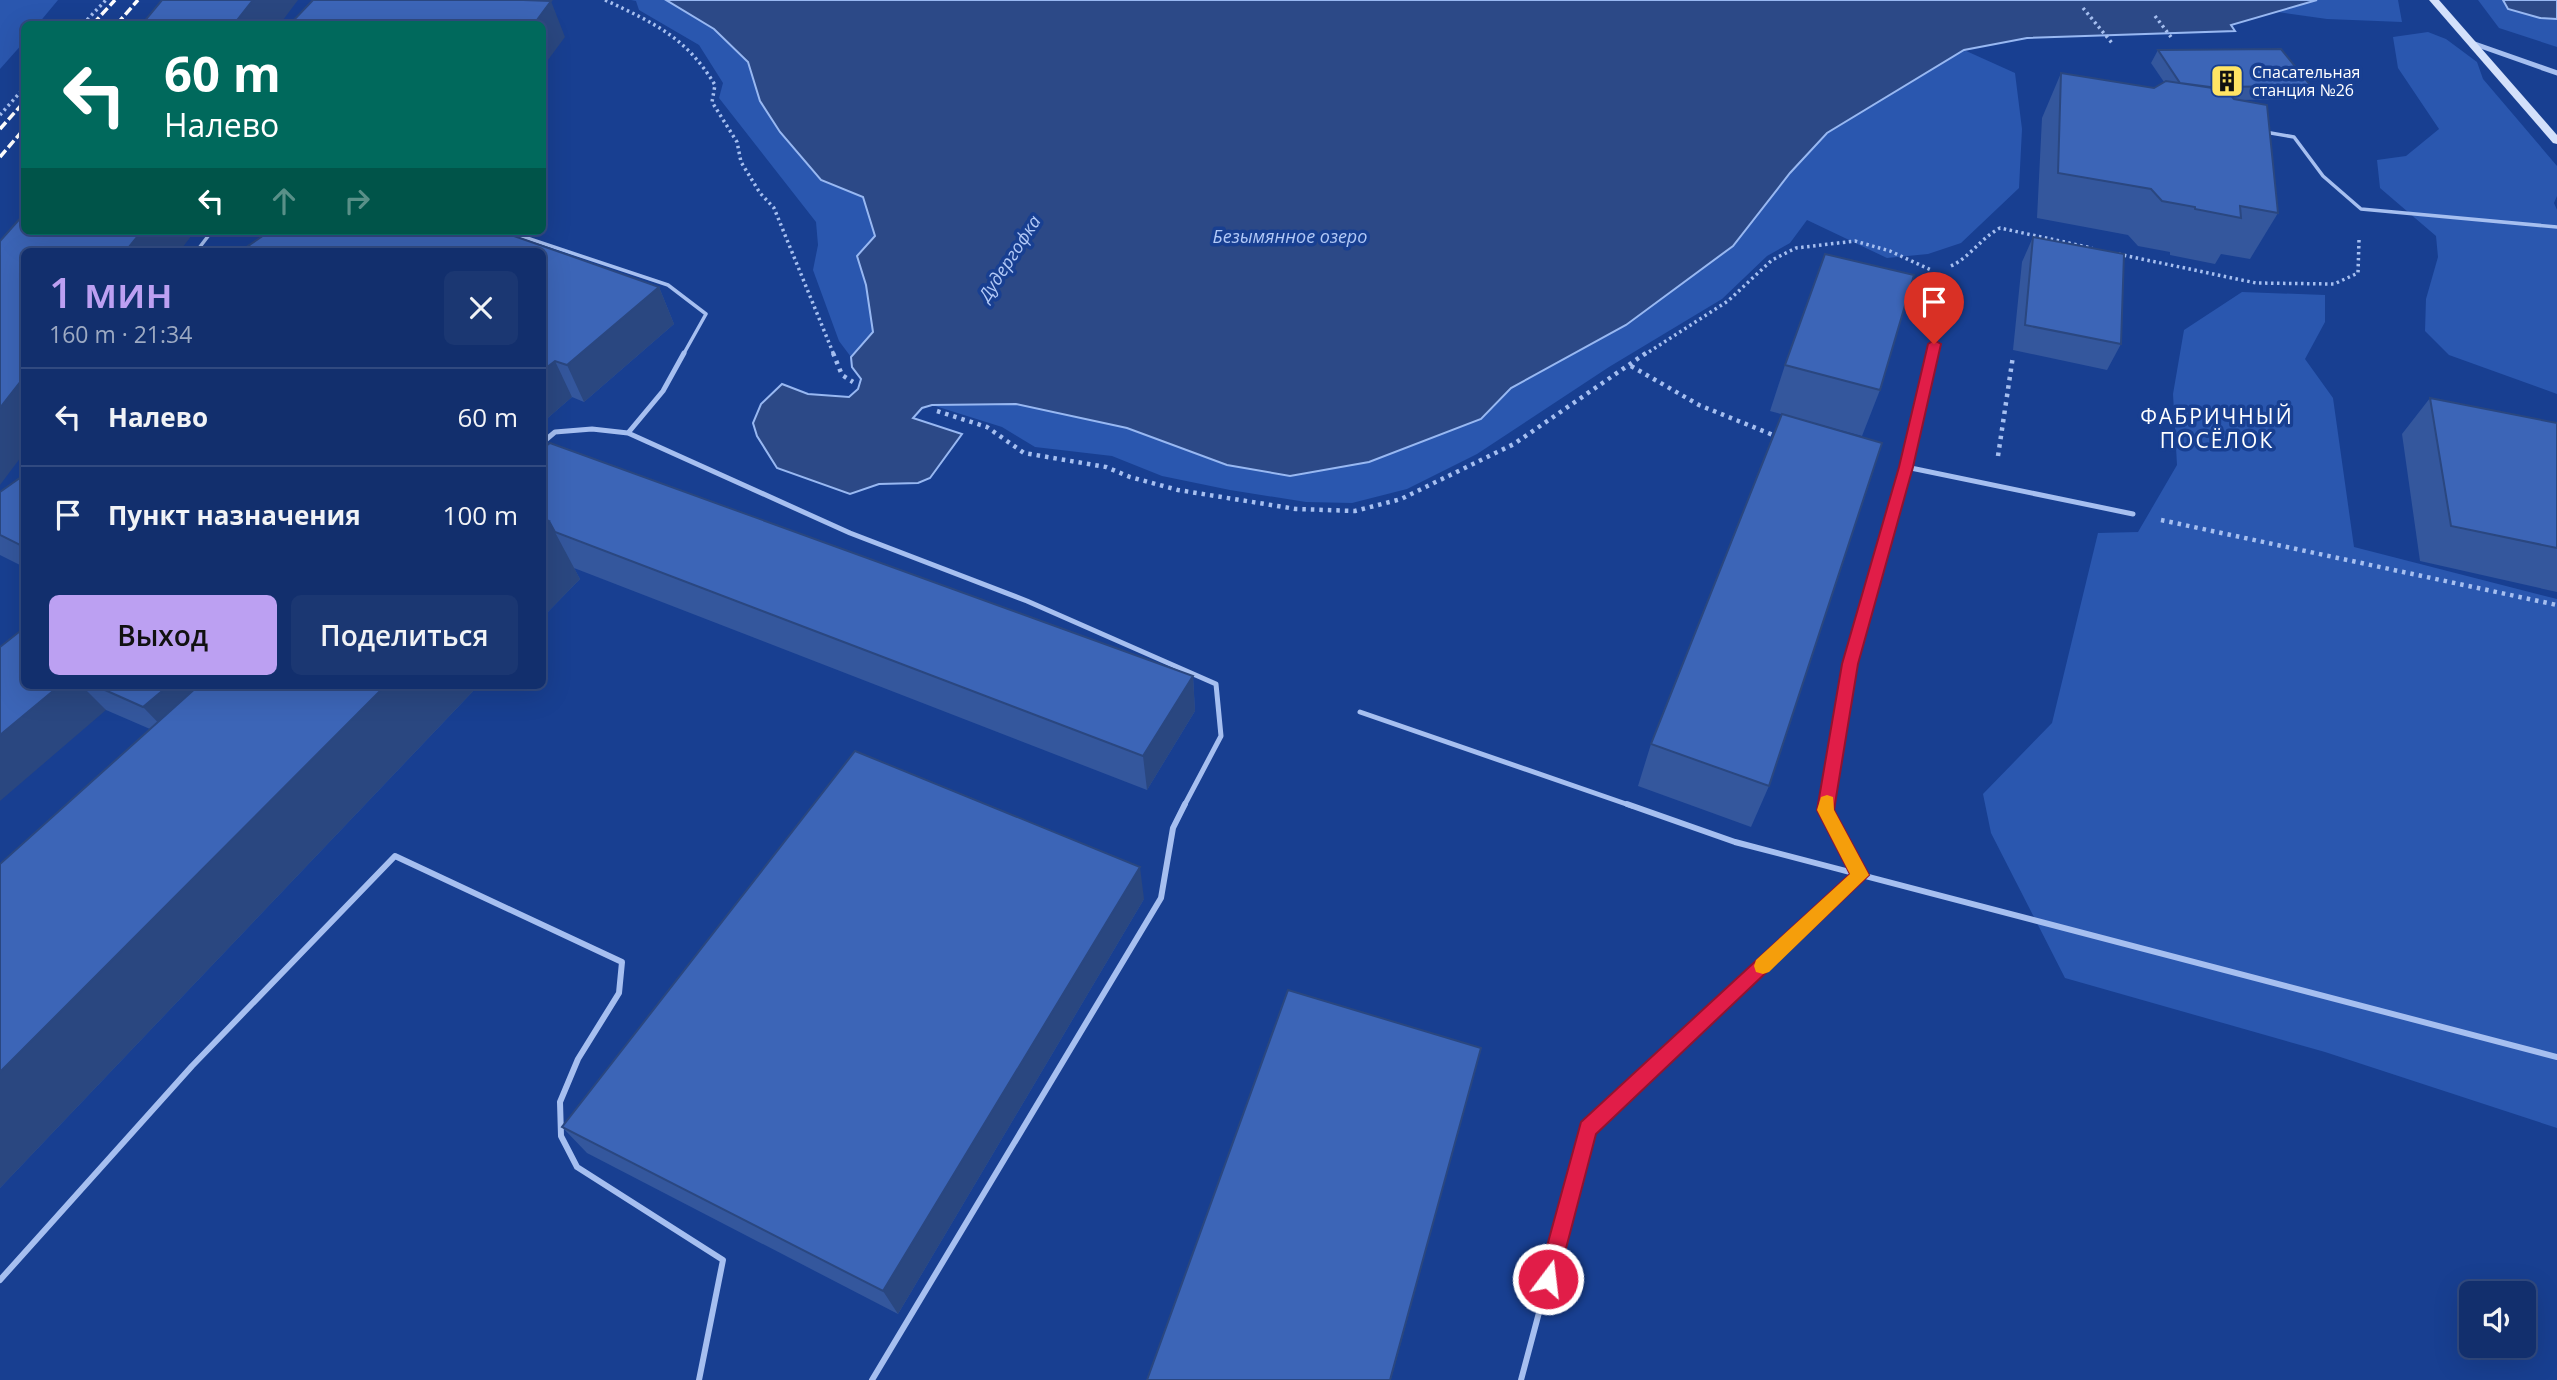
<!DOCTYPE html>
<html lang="ru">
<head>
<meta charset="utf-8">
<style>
	body { margin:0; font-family:"Open Sans",sans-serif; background:#1b3772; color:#f1f3f6; height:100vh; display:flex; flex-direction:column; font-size:26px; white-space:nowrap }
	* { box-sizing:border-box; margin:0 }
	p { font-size:23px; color:#9ca9c2 }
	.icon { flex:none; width:38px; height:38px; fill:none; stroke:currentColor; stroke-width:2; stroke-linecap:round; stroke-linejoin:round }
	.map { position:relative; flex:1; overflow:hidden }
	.panel { position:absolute; left:21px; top:248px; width:525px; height:441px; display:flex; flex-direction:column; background:#122f6d; border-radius:10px; box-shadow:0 7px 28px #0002,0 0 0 2px #314a80 }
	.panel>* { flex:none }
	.hud { position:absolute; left:21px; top:21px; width:525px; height:214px; border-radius:10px; box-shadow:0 7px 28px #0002,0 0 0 2px #314a80; background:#00695c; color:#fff; overflow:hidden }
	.tools { position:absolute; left:2459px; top:1281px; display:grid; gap:14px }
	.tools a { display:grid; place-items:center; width:77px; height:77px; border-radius:10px; background:#122f6d; box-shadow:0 7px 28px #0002,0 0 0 2px #314a80; font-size:35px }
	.pin { position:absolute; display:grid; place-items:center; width:60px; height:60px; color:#fff; margin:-72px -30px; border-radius:50% 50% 50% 0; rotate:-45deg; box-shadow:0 0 7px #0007 }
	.pin .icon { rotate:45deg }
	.me { position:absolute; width:77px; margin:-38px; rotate:15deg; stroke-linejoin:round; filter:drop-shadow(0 0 5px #0008) }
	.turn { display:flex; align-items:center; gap:24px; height:147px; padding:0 28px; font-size:32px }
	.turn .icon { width:91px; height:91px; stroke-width:2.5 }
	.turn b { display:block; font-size:49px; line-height:60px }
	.lanes { display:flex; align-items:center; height:66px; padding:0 28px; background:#0003; justify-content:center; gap:35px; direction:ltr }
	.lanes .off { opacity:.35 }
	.round { display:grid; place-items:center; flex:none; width:74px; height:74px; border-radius:10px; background:#1b3772 }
	.headline { display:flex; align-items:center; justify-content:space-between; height:119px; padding:0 28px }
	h1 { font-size:42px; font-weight:600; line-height:52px; color:#bca0f2 }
	.cta { display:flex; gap:14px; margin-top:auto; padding:14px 28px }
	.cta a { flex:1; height:80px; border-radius:10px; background:#bca0f2; color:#111; font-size:28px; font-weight:600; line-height:80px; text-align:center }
	.cta a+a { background:#1b3772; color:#f1f3f6 }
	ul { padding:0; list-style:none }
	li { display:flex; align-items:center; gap:21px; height:98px; padding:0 28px; border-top:2px solid #314a80 }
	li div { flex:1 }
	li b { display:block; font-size:26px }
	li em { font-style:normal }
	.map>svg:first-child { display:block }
</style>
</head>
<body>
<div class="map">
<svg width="2557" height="1380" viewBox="0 0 2557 1380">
	<rect width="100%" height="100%" fill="#183f91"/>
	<path fill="#2a57af" d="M0,0H58L38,24H24V42L0,69Z
		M631,0H666L714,29L748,62L760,101L780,132L820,180L863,197L875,237L857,256L866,285L873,332L851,357L839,341L813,270L818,245L816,222L719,98L723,83L699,45L639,10L636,1Z
		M2317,0H2398L2402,22L2327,19L2278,12Z
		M2478,0H2557V47L2499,28Z
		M2428,32L2446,39L2477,62L2483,79L2557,166V196L2554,203L2557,210V394L2449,355L2425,331L2426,299L2438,257L2436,236L2380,188L2377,160L2406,156L2439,129L2398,68L2393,37Z
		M1964,50L2015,73L2022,129L2019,188L1961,243L1928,254L1887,258L1807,220L1790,243L1767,256L1722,299L1609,367L1477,454L1407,489L1352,503L1306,502L1230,490L1162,476L1112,456L1035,447L1002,427L932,405L1016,404L1127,428L1227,465L1481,419L1511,388L1626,325L1790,173L1827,133Z
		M2242,292L2325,295V322L2305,359L2333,398L2354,547L2557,599V1128L2325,1052L2065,978L1991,833L1983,794L2052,723L2098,533L2138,532L2177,465L2173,394L2184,330Z"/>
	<path fill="#2c4987" stroke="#98b8f2" stroke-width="2" d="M666,0H2317L2231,25L2235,31L2027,38L1964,50L1827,133L1790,173L1733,246L1626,325L1511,388L1481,419L1369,462L1290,476L1227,465L1127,428L1016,404L932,405L922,408L913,418L962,434L930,478L918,483L879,484L850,494L777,468L757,436L753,423L761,404L782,384L808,394L849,397L858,389L861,379L852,367L851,357L873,332L866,285L857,256L875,236L863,197L821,180L780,132L760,101L748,62L714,29Z
		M2503,0H2557V19L2540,18L2508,9Z"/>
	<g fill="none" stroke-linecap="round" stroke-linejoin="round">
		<path stroke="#a6bff0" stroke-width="3.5" stroke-dasharray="2.5 3.5" stroke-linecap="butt" d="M605,0C654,23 686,37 715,85L712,102L737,142L741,162L760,193L774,208L834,355
			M2083,8L2112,43
			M2155,16L2171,37
			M83,24L106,0
			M0,115L24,88
			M2118,254L2256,283L2334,284L2358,273L2359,240
			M1951,266C1970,257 1981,238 2000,228L2092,248
			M1644,355L1728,301L1772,260L1796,248L1855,241L1890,251L1931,270"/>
		<path stroke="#a6bff0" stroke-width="4.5" stroke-dasharray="3.5 5" stroke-linecap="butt" d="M833,353L842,375L853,382
			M1631,366L1699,405L1778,437
			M937,411L987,427L1024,453L1106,467L1130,477L1178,490L1296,509L1355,511L1401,499L1514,444L1646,353
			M1998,456L2013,356
			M2161,520L2557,605"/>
		<path stroke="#a6bff0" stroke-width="3.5" d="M2265,132L2294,137L2323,176L2361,209L2557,227
			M506,231L668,285L706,314L683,355
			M196,252L212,231
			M1932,355L1946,296"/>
		<path stroke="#a6bff0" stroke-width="5" d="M628,433L663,391L684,353
			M542,443L555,432L592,429L628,433L850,533L1027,601L1216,684L1221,736L1184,806
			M1906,467L2133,514
			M1360,712L1632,806
			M1826,806L1850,664L1906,467L1933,353"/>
		<path stroke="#a6bff0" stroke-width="6" d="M1627,804L1735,842L2557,1057
			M1826,804L1825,810L1860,875
			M0,1280L192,1066L395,856L622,962L619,993L578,1059L560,1102L561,1136L577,1167L723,1260L699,1380
			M872,1380L1161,898L1173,828L1185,804
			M1521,1380L1588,1129L1860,875"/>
		<path stroke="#a6bff0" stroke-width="5" d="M2472,43L2557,73"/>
		<path fill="#d3e0fb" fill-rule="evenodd" d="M2429,0H2439L2557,135V144L2553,143Z"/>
		<path stroke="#fff" stroke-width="3.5" stroke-dasharray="9 3.5" stroke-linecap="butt" d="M93,24L115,0
			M117,24L138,0
			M0,129L24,102
			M0,157L24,129"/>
	</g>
	<path fill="#34579d" d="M2158,50L2311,86L2304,99L2237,100L2278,213L2250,259L2221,254L2215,264L2170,255V252L2138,246L2128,235L2037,218L2042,118L2061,73L2154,88L2164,82L2151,63Z
		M270,231H500L659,287L674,324L584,402L572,397L542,423V252H252L248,246Z
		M2033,237L2121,344L2107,370L2013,350L2022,262Z
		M1785,365L1880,390L1862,436L1770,411Z
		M2430,398L2557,423V592L2420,561L2402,434Z
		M542,449L1193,676L1195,711L1147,790L574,568L580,579L542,618Z
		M24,475V567L0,555V492Z
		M24,686H478L0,1188V864L150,729L106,710Z
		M1651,744L1769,786L1751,827L1638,786Z
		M1144,899L898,1314L587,1153L562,1127Z"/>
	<path fill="#2a4780" d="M253,0H298L280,24H234Z
		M551,1L565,37L542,68V24H534Z
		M142,231H195L179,252H125Z
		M659,287L674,324L584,402L567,365Z
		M555,361L572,397L542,423V371Z
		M24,377V453L0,485V408Z
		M549,521L580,579L542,618V528Z
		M1193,676L1195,711L1147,790L1143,756Z
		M59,686H82L106,710L0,801V735Z
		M168,686H239L176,741L143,707Z
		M385,686H478L0,1188V1072Z
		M1140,867L1144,899L898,1314L883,1291Z
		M1481,1048L1391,1380H1390Z"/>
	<path fill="#3c65b7" stroke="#2a4780" stroke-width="2" d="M162,0H253L234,24H142Z
		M313,0H523L551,1L534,24H290Z
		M2281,49L2311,86L2210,87L2180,83L2158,50Z
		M2061,73L2154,88L2166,81L2226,90L2234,99L2267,105L2278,213L2240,206L2241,218L2195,209V207L2162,201L2151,189L2058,173Z
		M24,214V231H142L125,252H24V377L0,408V241Z
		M270,231H500L659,287L567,365L555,361L542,371V252H264L248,246Z
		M2033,237L2124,254L2121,344L2025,325Z
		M1825,254L1914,275L1880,390L1785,365Z
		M2430,398L2557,423V548L2451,526Z
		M1782,414L1882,443L1769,786L1651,744Z
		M550,443L1193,676L1143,756L555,532L549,521L542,518V449Z
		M24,475V547L0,535V492Z
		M542,518L549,521L542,528Z
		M24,628V686H59L0,735V647Z
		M96,686H168L143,707Z
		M198,686H385L0,1072V864Z
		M855,751L1140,867L883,1291L562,1127Z
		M1288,990L1481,1048L1390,1380H1147Z"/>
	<path fill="#e11d48" stroke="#92132f" stroke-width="2" d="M1934,340L1941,344L1913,467L1858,664L1834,810L1869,875L1596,1134L1558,1279L1555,1287L1548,1290L1541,1287L1538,1279L1581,1122L1850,874L1817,810L1842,664L1899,467L1928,344Z"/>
	<path fill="#f59e0b" d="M1827,795L1833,797L1834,810L1869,875L1769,972L1763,974L1756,972L1754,966L1756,960L1850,874L1817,810L1821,797Z"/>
	<defs>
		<symbol id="building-square" viewBox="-11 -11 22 22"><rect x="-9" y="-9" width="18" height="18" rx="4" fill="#ffe464" stroke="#183f91"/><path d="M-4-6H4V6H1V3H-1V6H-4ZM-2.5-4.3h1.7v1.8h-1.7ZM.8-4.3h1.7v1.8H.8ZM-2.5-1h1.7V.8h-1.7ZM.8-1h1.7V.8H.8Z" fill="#111"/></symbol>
	</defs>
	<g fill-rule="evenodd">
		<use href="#building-square" x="2208" y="62" width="38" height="38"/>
	</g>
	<g text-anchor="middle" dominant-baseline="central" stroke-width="7" stroke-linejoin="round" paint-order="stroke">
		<g font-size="16" fill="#fff" stroke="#183f91" text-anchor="start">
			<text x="2252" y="72">Спасательная<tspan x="2252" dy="18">станция №26</tspan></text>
		</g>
		<g font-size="18" font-style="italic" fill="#b2c9f7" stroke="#183f91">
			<text x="1290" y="236">Безымянное озеро</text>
			<text transform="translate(1009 258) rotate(-57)">Дудергофка</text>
		</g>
		<g font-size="21" letter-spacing="2" fill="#fff" stroke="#183f91">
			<text x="2217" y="416">ФАБРИЧНЫЙ<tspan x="2217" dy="24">ПОСЁЛОК</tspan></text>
		</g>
	</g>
</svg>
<div class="tools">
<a><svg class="icon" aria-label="sound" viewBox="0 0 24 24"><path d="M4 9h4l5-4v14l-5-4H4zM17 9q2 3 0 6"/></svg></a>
</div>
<div class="pin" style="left:1934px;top:344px;background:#d93025"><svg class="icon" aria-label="arrive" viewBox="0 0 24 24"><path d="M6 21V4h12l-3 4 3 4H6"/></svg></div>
<svg class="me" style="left:1548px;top:1279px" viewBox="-20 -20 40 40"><circle r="17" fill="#e11d48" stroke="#fff" stroke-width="3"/><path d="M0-11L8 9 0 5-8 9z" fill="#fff"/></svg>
<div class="hud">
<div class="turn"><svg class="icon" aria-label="left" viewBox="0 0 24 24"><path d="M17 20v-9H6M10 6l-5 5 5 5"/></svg><div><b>60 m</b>Налево</div></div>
<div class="lanes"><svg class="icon" aria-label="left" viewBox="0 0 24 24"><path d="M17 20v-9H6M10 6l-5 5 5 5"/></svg><svg class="icon off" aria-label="ahead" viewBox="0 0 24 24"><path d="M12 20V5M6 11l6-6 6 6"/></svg><svg class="icon off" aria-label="right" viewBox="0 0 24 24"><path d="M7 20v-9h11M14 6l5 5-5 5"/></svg></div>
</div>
<section class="panel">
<div class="headline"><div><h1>1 мин</h1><p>160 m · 21:34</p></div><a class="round"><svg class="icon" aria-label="close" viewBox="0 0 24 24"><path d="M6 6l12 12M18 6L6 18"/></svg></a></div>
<ul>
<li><svg class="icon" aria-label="left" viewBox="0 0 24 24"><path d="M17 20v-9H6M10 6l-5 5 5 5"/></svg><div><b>Налево</b></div><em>60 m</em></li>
<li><svg class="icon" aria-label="arrive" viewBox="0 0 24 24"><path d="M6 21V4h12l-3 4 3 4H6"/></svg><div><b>Пункт назначения</b></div><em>100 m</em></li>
</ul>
<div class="cta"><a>Выход</a><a>Поделиться</a></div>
</section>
</div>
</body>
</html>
